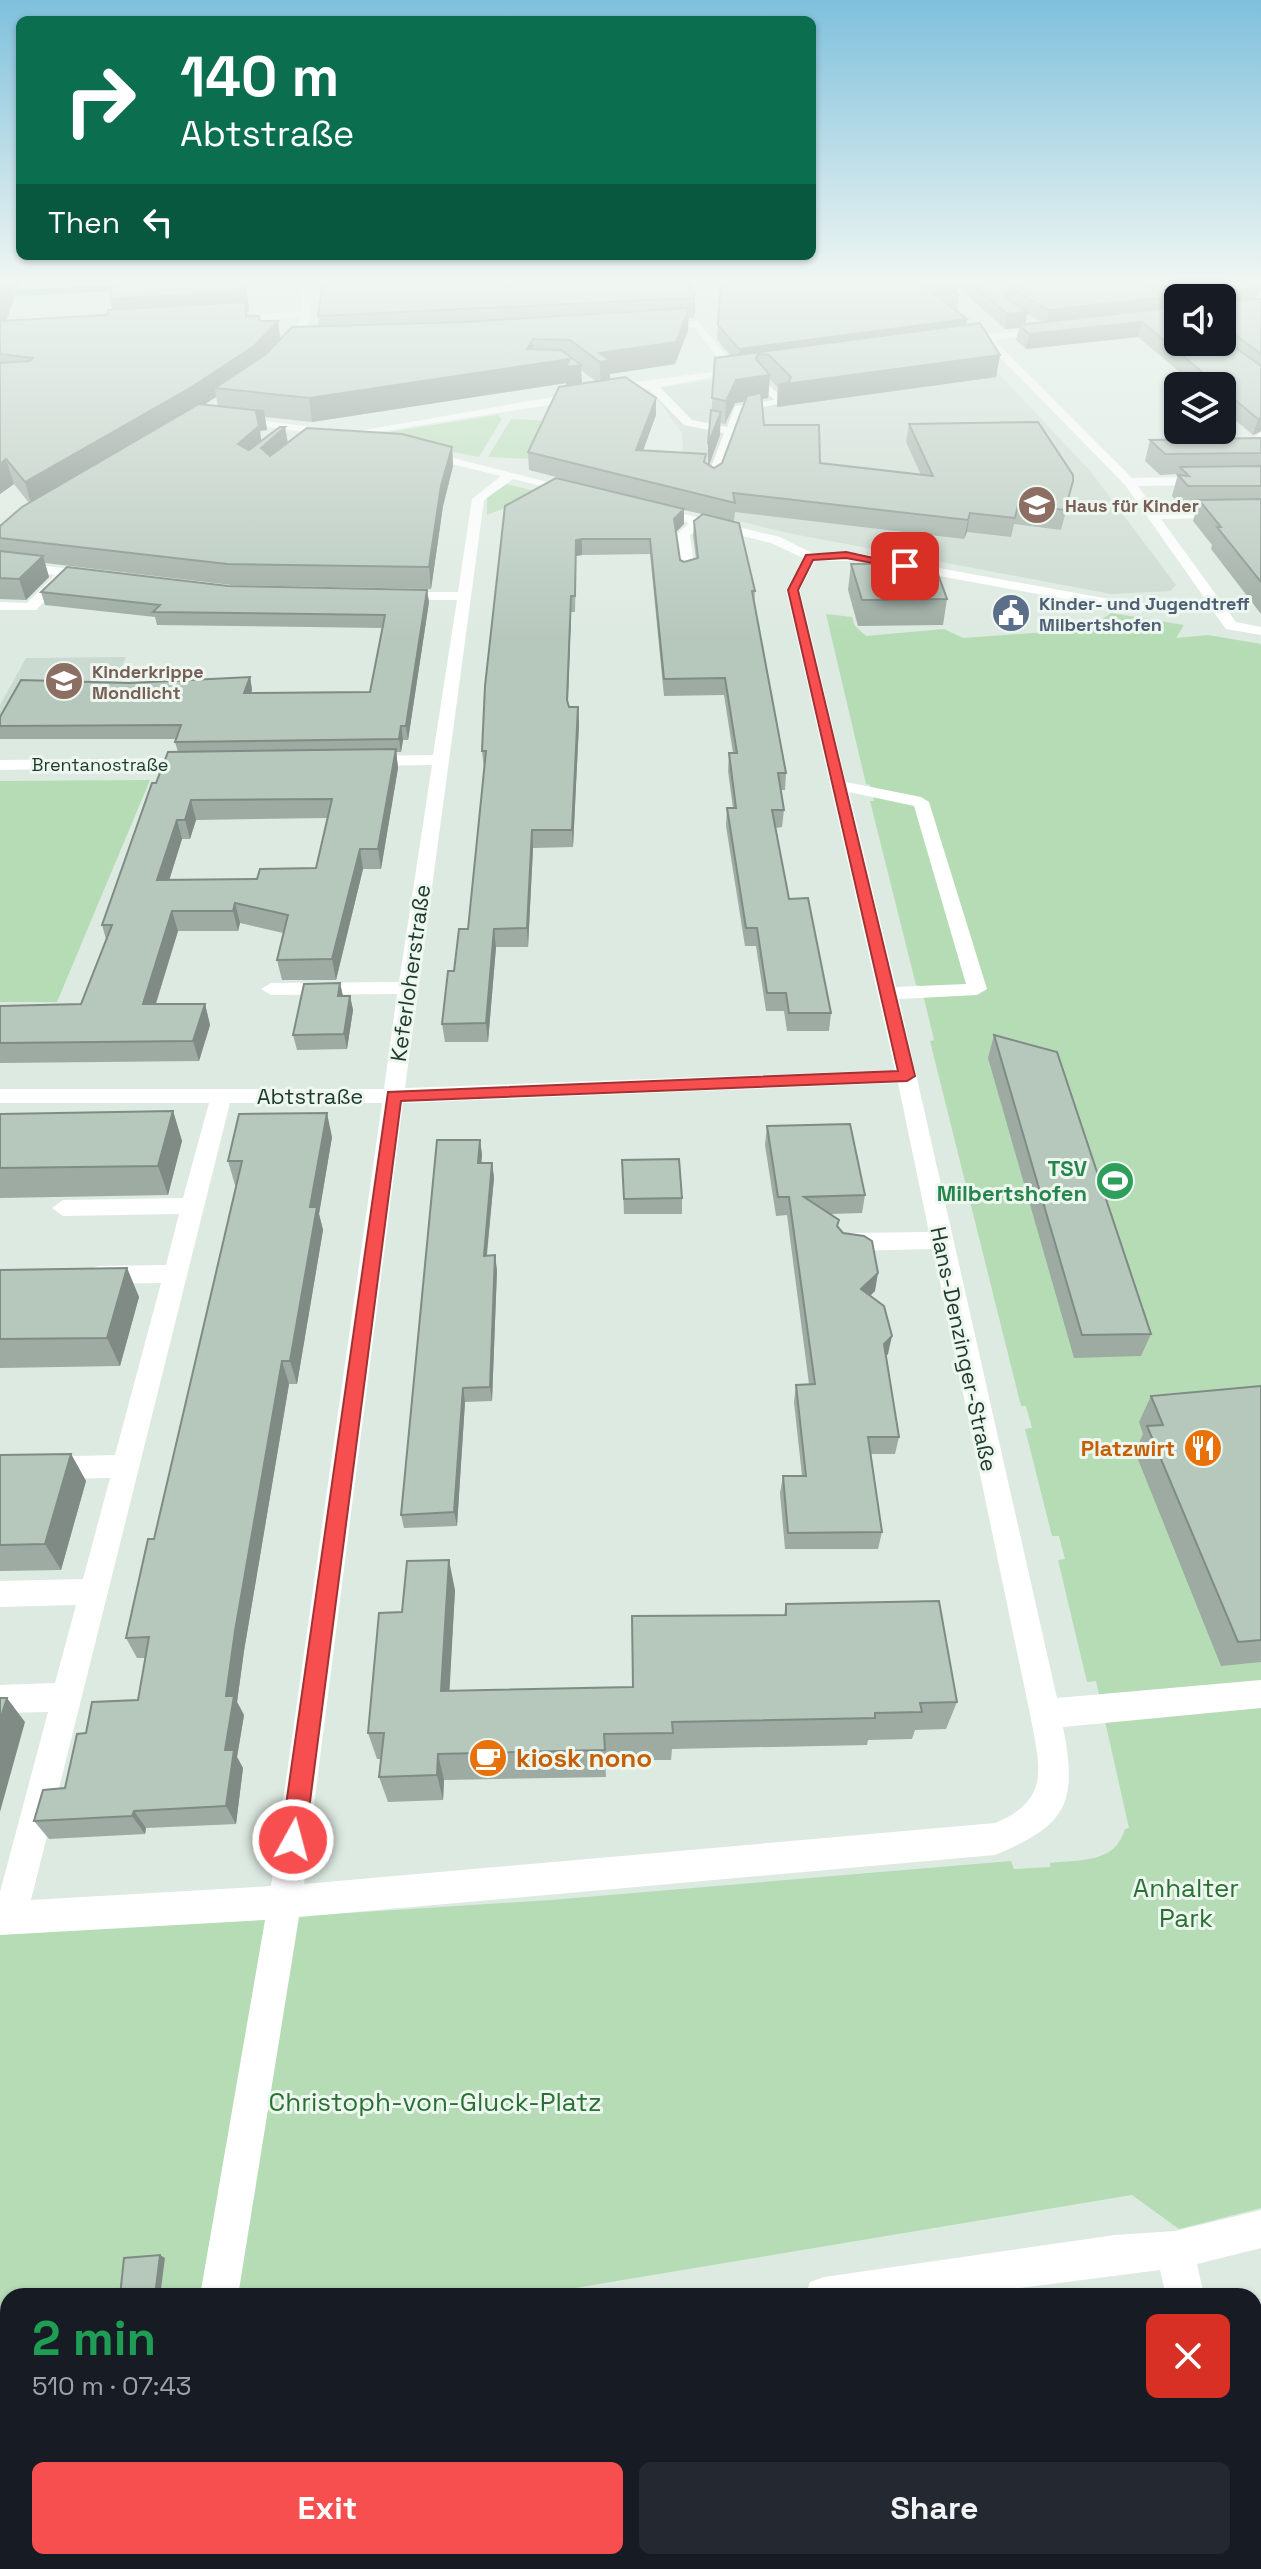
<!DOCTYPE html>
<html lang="en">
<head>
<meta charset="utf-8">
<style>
	body { margin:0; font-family:"Space Grotesk",sans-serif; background:#242831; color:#f1f3f6; height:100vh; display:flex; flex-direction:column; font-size:30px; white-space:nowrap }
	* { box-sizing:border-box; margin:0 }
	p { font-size:26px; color:#9ea1a6 }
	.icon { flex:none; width:44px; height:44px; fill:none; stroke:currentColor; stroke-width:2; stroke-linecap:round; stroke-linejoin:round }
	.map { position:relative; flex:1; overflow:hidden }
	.drawer { position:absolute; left:0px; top:2288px; width:1262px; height:282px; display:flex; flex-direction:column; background:#171b24; border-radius:24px 24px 0 0; box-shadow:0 2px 6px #0004 }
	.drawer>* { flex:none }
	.banner { position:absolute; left:16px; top:16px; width:800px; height:244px; border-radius:12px; box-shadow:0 2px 6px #0004; background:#0b6e4f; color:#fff; overflow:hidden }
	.tools { position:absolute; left:1164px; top:284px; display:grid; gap:16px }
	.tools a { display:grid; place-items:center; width:72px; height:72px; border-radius:12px; background:#171b24; box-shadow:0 2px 6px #0004; font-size:40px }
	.pin { position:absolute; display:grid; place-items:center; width:68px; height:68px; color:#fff; margin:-34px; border-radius:16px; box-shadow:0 4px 12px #0006 }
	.me { position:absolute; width:88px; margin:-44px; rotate:7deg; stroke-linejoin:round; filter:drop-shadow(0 0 6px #0008) }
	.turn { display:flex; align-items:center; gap:28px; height:168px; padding:0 32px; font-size:36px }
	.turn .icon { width:104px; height:104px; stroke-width:2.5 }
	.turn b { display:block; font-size:56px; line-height:68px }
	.then { display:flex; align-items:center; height:76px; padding:0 32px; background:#0003; gap:16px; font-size:30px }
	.round { display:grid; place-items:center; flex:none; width:84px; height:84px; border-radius:12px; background:#242831 }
	.headline { display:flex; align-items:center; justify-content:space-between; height:136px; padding:0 32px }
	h1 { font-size:48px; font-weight:600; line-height:60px; color:#1e9e55 }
	.button { display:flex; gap:16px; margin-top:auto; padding:16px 32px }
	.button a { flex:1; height:92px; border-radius:12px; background:#f74e4f; color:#fff; font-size:32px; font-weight:600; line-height:92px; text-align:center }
	.button a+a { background:#242831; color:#f1f3f6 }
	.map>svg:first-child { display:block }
</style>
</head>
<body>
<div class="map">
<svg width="1261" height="2569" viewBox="0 0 1261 2569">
	<rect width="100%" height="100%" fill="#ddeae1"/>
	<path fill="#cbdad0" d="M955,346L976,349L1091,472L1176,585L1170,591L1111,594L788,533L656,501L685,479L682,433L650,389Z
		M126,657L97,721L0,736V705L26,658Z"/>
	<path fill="#b5dcb5" d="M497,415L502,419L479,457L401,442L382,433Z
		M511,419L552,421L533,459L488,457Z
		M506,484L543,493L487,515V495Z
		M1111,613L1184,625L1176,638L1208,635L1261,644V2208L1179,2229L1132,2195L527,2296H8V2367L0,2368V1918H272L550,1900L1011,1861L1014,1869L1050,1867V1863C1081,1859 1115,1864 1125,1829L1129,1828L1096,1681L1087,1682L1058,1560L1065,1559L1059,1536H1052L1025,1429L1032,1428L1026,1406H1021L930,1041L934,1040L921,986L916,985L870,801H874L870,785L866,784L826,614L852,617L855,626L866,636L944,629L963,638L1089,629Z
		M150,780L57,1002H0V781Z"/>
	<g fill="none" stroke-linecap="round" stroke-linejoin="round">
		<defs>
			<path id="major" d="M264,280L190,287L185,284Z
				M144,284L141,289L0,297V291Z"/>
		</defs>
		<use href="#major" stroke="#c0c8c4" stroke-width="2"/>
		<path fill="#fff" fill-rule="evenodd" d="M301,280H311C314,309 309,332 290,353L281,351L293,336L300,317L227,322L222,319L302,311Z
			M1121,280H1132L1178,311V318Z
			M1224,280H1235L1261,296V303Z
			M697,321L737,368L751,370L660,387L692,420L727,427L735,406L774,400L756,381L761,378L787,402L744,411L716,483L706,480L724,433L684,425L649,389L353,436L347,433L650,380L728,370L694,327L657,329L652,326Z
			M1051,327L1055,332L994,340L1132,478L1261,476V484L1138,486L1156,511L1261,509V517L1161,519L1236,622L1261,627V635L1226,629L1213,611H1131L857,561H815L800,590L846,782L921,797L929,802L987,989L977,995L899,999L1057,1698L1261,1680V1708L1063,1727C1078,1804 1067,1825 995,1855L299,1917L238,2296H200L265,1920L0,1935V1892L48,1712L0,1713V1685L55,1683L76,1605L0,1607V1581L83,1579L110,1478L0,1480V1458L115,1455L161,1283L98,1284L90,1281L86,1275L90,1269L98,1266L166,1265L179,1214L63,1216L52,1208L63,1200L183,1198L209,1103H0V1089H384L397,994L271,995L261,989L271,983L399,982L432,765L366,766L358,761L366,756L433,755L457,600H397L390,596L397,592H458L472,499L501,476L418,456V452L422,450L583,491L577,495L513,479L484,500L405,1088L895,1070L786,590L803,558L771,543L702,526L690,535L695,572L683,575L677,534L689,523L645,510L651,506L780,537L812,553H857L1131,603H1208L1125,485L989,346C977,339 962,349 951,342L973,337L970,334L975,331L985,335ZM849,792L914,806L966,984L896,987ZM898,1083L929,1232L849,1233L841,1236L837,1242L841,1248L849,1251L933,1249L1030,1714C1039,1765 1053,1799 995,1823L304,1884L403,1103ZM230,1103H382L271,1886L31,1900Z
			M234,417L336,430L342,433L336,436L230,422Z
			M1261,432V440L1255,437Z
			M0,560L93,572L100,576L93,580L68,577L36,610H0V602L27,603L55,575L0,568Z
			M194,758L200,760V766L0,770V760Z
			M1261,2210V2248L1197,2264L1204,2296H1166L1160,2270L958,2296H805L810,2282L824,2277L1115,2235L1175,2231Z
			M8,2397V2437L0,2438V2398Z
			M1254,2546L1261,2556V2569H1223L1221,2562H1254Z
			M154,2562H196L195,2569H153Z"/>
		<use href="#major" fill="#60a180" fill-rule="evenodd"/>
	</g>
	<path fill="#9daba2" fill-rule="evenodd" d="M0,280H21L19,287L11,288L14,299L6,320L107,315L112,310L110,299L113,280H220L221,283L248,302L249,311L247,312L248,316L260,321L281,338L319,326L318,316L695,293V313L693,318H688V330L675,364L610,374V379L656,415L643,451L708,464L715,358L731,356L717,340L721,280H949L959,296L957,311L967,319L966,325L1000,355L996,377L777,407L778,388L770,379L768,398L762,399L764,425L820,463L921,475L906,442L909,424L1069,500L1061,530L1014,524L1011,537L967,532L964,539L735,512L734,521L755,591L754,606L786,773L785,790H781L784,810L782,827L776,828L789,899L831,1013L829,1031H787L784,1011H766L756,946H745L726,826L727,808H733L728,771L729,753H733L724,695L664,696L650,554L582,555L576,556L575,612H571L568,704L569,707H578L579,724L573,847L533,848L528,947H496L488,1042H445L442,1024L454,971L468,929L484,768L482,751L505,506L630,496L529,470L528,452L567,386L566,383L312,422L265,417L267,430L260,431L261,441L285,427L288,442L452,447L453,466L443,506L431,589L231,585L45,563L49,577L26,600L0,599V526L29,503L14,484L0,494ZM581,370L587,375L596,381L582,384ZM216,397L218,406L204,405ZM745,401L722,463L714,468L709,465L720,435V423L725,424L735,403ZM684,510L702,514L694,521L693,536L696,558L684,562L680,560L676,532L684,524Z
		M950,280H1261V292L1258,291L1256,299H1261V431L1253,435L1222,409V386H1196L1138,337L1026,349L1016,340L1019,328L1005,329ZM1178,298H1222V342H1178ZM1165,299L1177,307L1163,309ZM1027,314L1031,316L1042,322L1025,324Z
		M1261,438V614L1211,549L1212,545L1193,521L1197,507L1182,508L1172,496L1178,474L1160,475L1145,461L1150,440Z
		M851,564L947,599L943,625L858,626L848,590Z
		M228,586L427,590L429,602L408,740H403L401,752H396L398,768L381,869H363L336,980H282L277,960L283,933L240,923L238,931H178L156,1004H205L210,1025L199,1061L0,1063V1006L81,1004L106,939L102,925L156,783L178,752L175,742L176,739H0V717L129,683L250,677L252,690L251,693L370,692L383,628L157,625L155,617L45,605L41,592ZM327,818L316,868L257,879L169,880L182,839H190L196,820Z
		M340,983L343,996H350L353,1010L347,1049L297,1050L293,1035Z
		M994,1035L1151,1334L1141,1356L1074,1358L988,1058Z
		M173,1111L182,1141L168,1195L0,1198V1114Z
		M767,1126L865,1195L862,1213L831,1214L875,1291L870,1296L888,1354L886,1356L899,1437L895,1454H870L882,1532L878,1549H785L780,1493L783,1476H802L794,1402L796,1385L809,1384L787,1215L776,1216L765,1145Z
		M332,1137L319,1214L323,1230L297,1384H289L244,1651L237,1702L244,1715L237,1757L243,1768L236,1824L146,1828L145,1834L49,1839L34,1821L65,1788L86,1733L138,1700L145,1658H137L126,1638L154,1539L237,1185H235L228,1161Z
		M480,1140L482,1155L481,1163H492L494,1178L487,1256L497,1270L492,1401L465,1402L457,1526L404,1528L401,1515Z
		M622,1160L682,1198V1214H624Z
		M127,1268L139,1297L120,1366L0,1368V1270Z
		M1261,1384V1662L1221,1666L1135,1452L1143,1434L1139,1422L1151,1396L1260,1386Z
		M71,1454L86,1481L61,1570L0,1571V1455Z
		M455,1590L449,1691L632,1687V1616L784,1615L786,1604L957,1702L946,1729L915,1730L912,1739L868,1740L867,1745L672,1749L671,1760H605L606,1777L444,1780L443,1800L388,1802L379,1777L381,1759H377L368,1733L402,1612Z
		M74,2567L73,2569H0Z"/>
	<path fill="#7f8b84" d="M0,280H21L19,287L11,288L14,299L0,338Z
		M217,280H220L221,286L245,282L248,302L249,311L247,312L249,323L115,320L110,299Z
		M1259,288L1255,303L1222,306L1226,291Z
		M695,293V313L693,318V298Z
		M1165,297L1162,312L1046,325L1049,310Z
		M689,308L688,330L675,364L610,374V383L601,385L599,353Z
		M1027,312L1025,327L1019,325V328L1005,329L1007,314Z
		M967,319L964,334L769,355L758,354L757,376L770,375L768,398L735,403L725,424L726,401L738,365L739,349Z
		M278,321L281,343L258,369L215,388L216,397L194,411L32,507L25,482L262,337Z
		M1142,322L1138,337L1026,349L1029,334Z
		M533,339L534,362L570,359L581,365L582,388L567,391L566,383L312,422L309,398L527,349Z
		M1000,355L996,377L777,407L778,385Z
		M656,398V415L636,469V450Z
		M264,411L267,430L260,431L262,445L242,464L238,444L256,412Z
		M721,412L720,435L708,468V444Z
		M1261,417V431L1253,435L1258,419Z
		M285,427L288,446L264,467L261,448Z
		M452,447L453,466L443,506L431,589L429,567L441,486Z
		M6,459L14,484L0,494V464Z
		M684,509V524L674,534V519Z
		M970,513L967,532L964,539L968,520Z
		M582,539V555L576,556L575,612L576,540Z
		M43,556L49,577L26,600L19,579Z
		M427,590L429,602L408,740L406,726Z
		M571,596V612L567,717V700Z
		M250,677L252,690L247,707L244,693Z
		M578,707L579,724L573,847L572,830Z
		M401,726L403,740L401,752L399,739Z
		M396,749L398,768L381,869L378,849Z
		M191,800L196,820L190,839L185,820Z
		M177,820L182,839L163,900L157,880Z
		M532,830L533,848L528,947L527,928Z
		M360,849L363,869L336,980L332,959Z
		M235,903L240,923L238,931L233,911Z
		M172,911L178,931L149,1025L143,1004Z
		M494,929L496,947L488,1042L486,1023Z
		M340,983L343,997L338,996Z
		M350,996L353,1010L347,1049L344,1034Z
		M205,1004L210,1025L199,1061L193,1041Z
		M173,1111L182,1141L168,1195L158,1166Z
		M327,1113L332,1137L319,1214L323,1230L297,1384L290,1361L310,1207Z
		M480,1140L482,1155L480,1178L478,1163Z
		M492,1163L494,1178L485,1270L484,1256Z
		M495,1255L497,1270L492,1401L490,1387Z
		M127,1268L139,1297L120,1366L107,1338Z
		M878,1273L875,1291L858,1307L861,1289Z
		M892,1336L888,1354L880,1362L884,1344Z
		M282,1361L289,1384L244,1651L237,1702L244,1715L237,1757L243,1768L236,1824L226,1806V1696L235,1631Z
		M463,1388L465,1402L457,1526L454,1512Z
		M71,1454L86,1481L61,1570L45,1544Z
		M449,1560L455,1590L448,1718L441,1691Z
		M7,1698L25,1722L0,1812V1720Z
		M438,1754L444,1780L443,1800L437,1775Z
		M134,1811L146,1828L145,1834L132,1816Z
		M160,2255L165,2258L160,2296H155Z
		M74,2567L73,2569H53Z"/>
	<path fill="#b6c7bc" stroke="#7f8b84" stroke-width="2" fill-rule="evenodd" d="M0,280H8L0,300Z
		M113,280H217V283L245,282V291L110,299Z
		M323,280H686L695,293L693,298L318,316Z
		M721,280H916L967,319L739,349L718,325Z
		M936,280H949L959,296Z
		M968,280H1141L1165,297L1049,310L1010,288L1006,298L1027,312L1007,314Z
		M1162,280H1246L1259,288L1226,291L1224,302L1261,299V354L1222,325V298H1184L1183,294Z
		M245,302L246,316H259L260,321H278L254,346L190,388L25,482L6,459L0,464V363L30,361L33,358L0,354V321L107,315L108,310Z
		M1178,307V342H1222V338L1261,366V417L1258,419L1222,389V386H1219L1142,322L1029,334L1019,325Z
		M689,308L676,342L599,353L610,360L600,362L570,340L533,339L527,349L561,350L581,365L566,367L570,359L309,398L215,388L266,354L292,327L464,322Z
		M980,323L1000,355L778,385L789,382L791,377L769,355L758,354L756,359L770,375L736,380L726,401L712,398L715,358Z
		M625,377L656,398L636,450L706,454L704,462L714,468L722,463L747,396L761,393L764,425H819L820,463L933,476L909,424L1038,422L1073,475V481L1065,510L1018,505L1015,518L970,513L968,520L733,493L735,503L528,452L559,387Z
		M199,404L264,411L256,412L259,426L238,444L249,450L280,427H285L261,448L270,456L307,428L402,434L452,447L441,486L429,567L227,564L0,538V526L22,507Z
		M711,410L721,412L708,444Z
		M1261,438V453L1165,454L1150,440Z
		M1261,466V486H1188L1178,475L1189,476L1180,467Z
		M556,478L684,509L674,519L680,560L684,562L698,558L694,521L703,514L739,523L755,591H752L786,773H778L784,810H772L789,899L808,898L831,1013H789L786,993H767L757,928H746L727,808H736L729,753H737L725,678L664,679L650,539H582L576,540L575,596H571L567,700L569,707H578L572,830H532L527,928L494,929L486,1023L442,1024L448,971H454L459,929H468L486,751H482L485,686L505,506Z
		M1261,499V582L1217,527H1221L1199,500Z
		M0,551L43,556L19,579L0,578Z
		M934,563L947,599L862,600L851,564Z
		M67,567L228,586L427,590L406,726H401L399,739L175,742L181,725L0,726V717L21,680L129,683L250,677L244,693L370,692L385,615L153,612L160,605L41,592Z
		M396,749L378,849H360L332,959L277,960L288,915L235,903L233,911H172L143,1004H205L193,1041L0,1043V1006L81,1004L112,925H102L152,783H156L168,752ZM332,799L316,868L260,869L257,879L157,880L177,820H185L191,800Z
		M340,983L338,996H350L344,1034L293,1035L304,984Z
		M994,1035L1057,1052L1151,1334L1082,1335Z
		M173,1111L158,1166L0,1168V1114Z
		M327,1113L310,1207H317L290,1361H282L235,1631L226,1696H234L225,1750H234L226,1806L134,1811L132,1816L34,1821L43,1790L65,1788L77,1734L86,1733L92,1702L138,1700L149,1637L126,1638L148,1539H154L242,1161H228L239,1114Z
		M850,1124L865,1195L804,1197L839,1220L837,1226L843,1233L864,1236L872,1241L878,1273L861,1289L884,1306L892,1336L884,1344L899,1437H868L882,1532L788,1533L783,1476H806L796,1385L815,1384L789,1197H778L767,1126Z
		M437,1140H480L478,1163H492L484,1256L495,1255L490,1387L463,1388L454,1512L401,1515Z
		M679,1159L682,1198L624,1199L622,1160Z
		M127,1268L107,1338L0,1339V1270Z
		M1261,1386V1640L1238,1642L1147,1426L1163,1425L1151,1396Z
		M71,1454L45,1544L0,1545V1455Z
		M449,1560L441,1691L633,1687L632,1616L786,1615V1604L939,1601L957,1702L920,1703L922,1712L875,1713V1718L672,1722L673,1733L604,1734L605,1750L438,1754L437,1775L379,1777L384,1733H368L379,1613L402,1612L407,1561Z
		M0,1698H7L0,1720Z
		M160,2255L155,2296H120L124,2258Z
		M270,2562H1094L1095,2569H270Z"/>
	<linearGradient id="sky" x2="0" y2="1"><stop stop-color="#7fc0dc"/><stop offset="0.44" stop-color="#f0f6f2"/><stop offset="1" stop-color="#f0f6f2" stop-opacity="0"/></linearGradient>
	<rect width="1261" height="640" fill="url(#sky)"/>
	<path fill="#f74e4f" stroke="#a13333" stroke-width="2" d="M846,552L910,566L905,569L846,558L813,560L798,590L915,1076L907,1081L401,1101L305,1840L302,1849L293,1852L285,1849L281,1840L388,1092L898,1071L788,590L806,555Z"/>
	<defs>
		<symbol id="school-disc" viewBox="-11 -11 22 22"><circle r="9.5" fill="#8d6e63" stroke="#edf7f0"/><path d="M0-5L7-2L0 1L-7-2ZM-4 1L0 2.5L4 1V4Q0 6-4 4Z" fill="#fff"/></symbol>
		<symbol id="civic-disc" viewBox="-11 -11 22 22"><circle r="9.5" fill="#5c6f8a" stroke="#edf7f0"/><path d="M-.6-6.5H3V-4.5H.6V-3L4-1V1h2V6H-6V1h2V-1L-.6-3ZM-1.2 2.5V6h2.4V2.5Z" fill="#fff"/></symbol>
		<symbol id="stadium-disc" viewBox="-11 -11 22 22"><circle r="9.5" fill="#2e9e5b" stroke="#edf7f0"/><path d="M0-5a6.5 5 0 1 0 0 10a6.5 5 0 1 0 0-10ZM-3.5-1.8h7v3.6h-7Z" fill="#fff"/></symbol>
		<symbol id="restaurant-disc" viewBox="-11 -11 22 22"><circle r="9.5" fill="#e8710a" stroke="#edf7f0"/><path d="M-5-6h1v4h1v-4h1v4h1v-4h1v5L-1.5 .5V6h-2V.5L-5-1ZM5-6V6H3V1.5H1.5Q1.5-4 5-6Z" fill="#fff"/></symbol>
		<symbol id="cafe-disc" viewBox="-11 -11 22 22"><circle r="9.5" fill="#e8710a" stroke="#edf7f0"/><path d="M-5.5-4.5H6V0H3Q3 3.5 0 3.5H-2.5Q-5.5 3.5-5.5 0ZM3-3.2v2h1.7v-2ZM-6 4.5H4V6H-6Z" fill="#fff"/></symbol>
	</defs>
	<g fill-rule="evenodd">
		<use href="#school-disc" x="1015" y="483" width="44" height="44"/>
		<use href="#civic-disc" x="989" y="591" width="44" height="44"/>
		<use href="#school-disc" x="42" y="659" width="44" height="44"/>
		<use href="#stadium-disc" x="1093" y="1159" width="44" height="44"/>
		<use href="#restaurant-disc" x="1181" y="1426" width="44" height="44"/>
		<use href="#cafe-disc" x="466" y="1736" width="44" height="44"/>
	</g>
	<g text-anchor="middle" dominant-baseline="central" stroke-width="6" stroke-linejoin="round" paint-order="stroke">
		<g font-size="18" font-weight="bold" fill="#785e54" stroke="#edf7f0" text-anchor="start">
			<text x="1065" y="505">Haus für Kinder</text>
			<text x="92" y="671">Kinderkrippe<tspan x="92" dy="21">Mondlicht</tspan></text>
		</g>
		<g font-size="18" font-weight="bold" fill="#4e5e75" stroke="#edf7f0" text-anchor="start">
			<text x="1039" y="603">Kinder- und Jugendtreff<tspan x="1039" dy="21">Milbertshofen</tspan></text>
		</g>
		<g font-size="18" fill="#1e3a2b" stroke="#edf7f0">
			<text x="100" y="764">Brentanostraße</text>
		</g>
		<g font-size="22" fill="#1e3a2b" stroke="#edf7f0">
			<text transform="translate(410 973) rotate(-82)">Keferloherstraße</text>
			<text x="310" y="1096">Abtstraße</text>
			<text transform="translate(964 1349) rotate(78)">Hans-Denzinger-Straße</text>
		</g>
		<g font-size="22" font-weight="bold" fill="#27864d" stroke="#edf7f0" text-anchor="end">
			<text x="1087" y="1168">TSV<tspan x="1087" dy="25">Milbertshofen</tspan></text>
		</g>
		<g font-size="22" font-weight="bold" fill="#c56008" stroke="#edf7f0" text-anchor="end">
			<text x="1175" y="1448">Platzwirt</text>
		</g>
		<g font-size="26" font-weight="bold" fill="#c56008" stroke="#edf7f0" text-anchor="start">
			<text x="516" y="1758">kiosk nono</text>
		</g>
		<g font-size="26" fill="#287132" stroke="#edf7f0">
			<text x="1186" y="1888">Anhalter<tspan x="1186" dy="30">Park</tspan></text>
			<text x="435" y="2102">Christoph-von-Gluck-Platz</text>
		</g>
	</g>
</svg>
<div class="tools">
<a><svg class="icon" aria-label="sound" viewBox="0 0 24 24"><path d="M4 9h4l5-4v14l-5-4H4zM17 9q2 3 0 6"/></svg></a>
<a><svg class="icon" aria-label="layers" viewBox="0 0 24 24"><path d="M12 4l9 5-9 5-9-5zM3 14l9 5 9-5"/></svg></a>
</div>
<div class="pin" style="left:905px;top:566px;background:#d93025"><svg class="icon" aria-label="arrive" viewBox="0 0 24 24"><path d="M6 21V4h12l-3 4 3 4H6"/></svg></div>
<svg class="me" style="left:293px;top:1840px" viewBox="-20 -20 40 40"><circle r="17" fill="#f74e4f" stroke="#fff" stroke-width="3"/><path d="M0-11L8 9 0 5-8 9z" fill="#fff"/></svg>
<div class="banner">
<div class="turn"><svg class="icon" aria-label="right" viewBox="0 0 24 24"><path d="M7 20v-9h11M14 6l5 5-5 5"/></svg><div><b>140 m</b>Abtstraße</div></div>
<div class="then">Then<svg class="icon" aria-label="left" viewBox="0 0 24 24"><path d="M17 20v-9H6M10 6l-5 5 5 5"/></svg></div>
</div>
<section class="drawer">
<div class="headline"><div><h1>2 min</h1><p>510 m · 07:43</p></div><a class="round" style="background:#d93025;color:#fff"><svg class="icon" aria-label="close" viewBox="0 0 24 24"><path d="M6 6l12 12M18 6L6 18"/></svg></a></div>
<div class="button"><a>Exit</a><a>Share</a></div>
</section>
</div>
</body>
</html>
